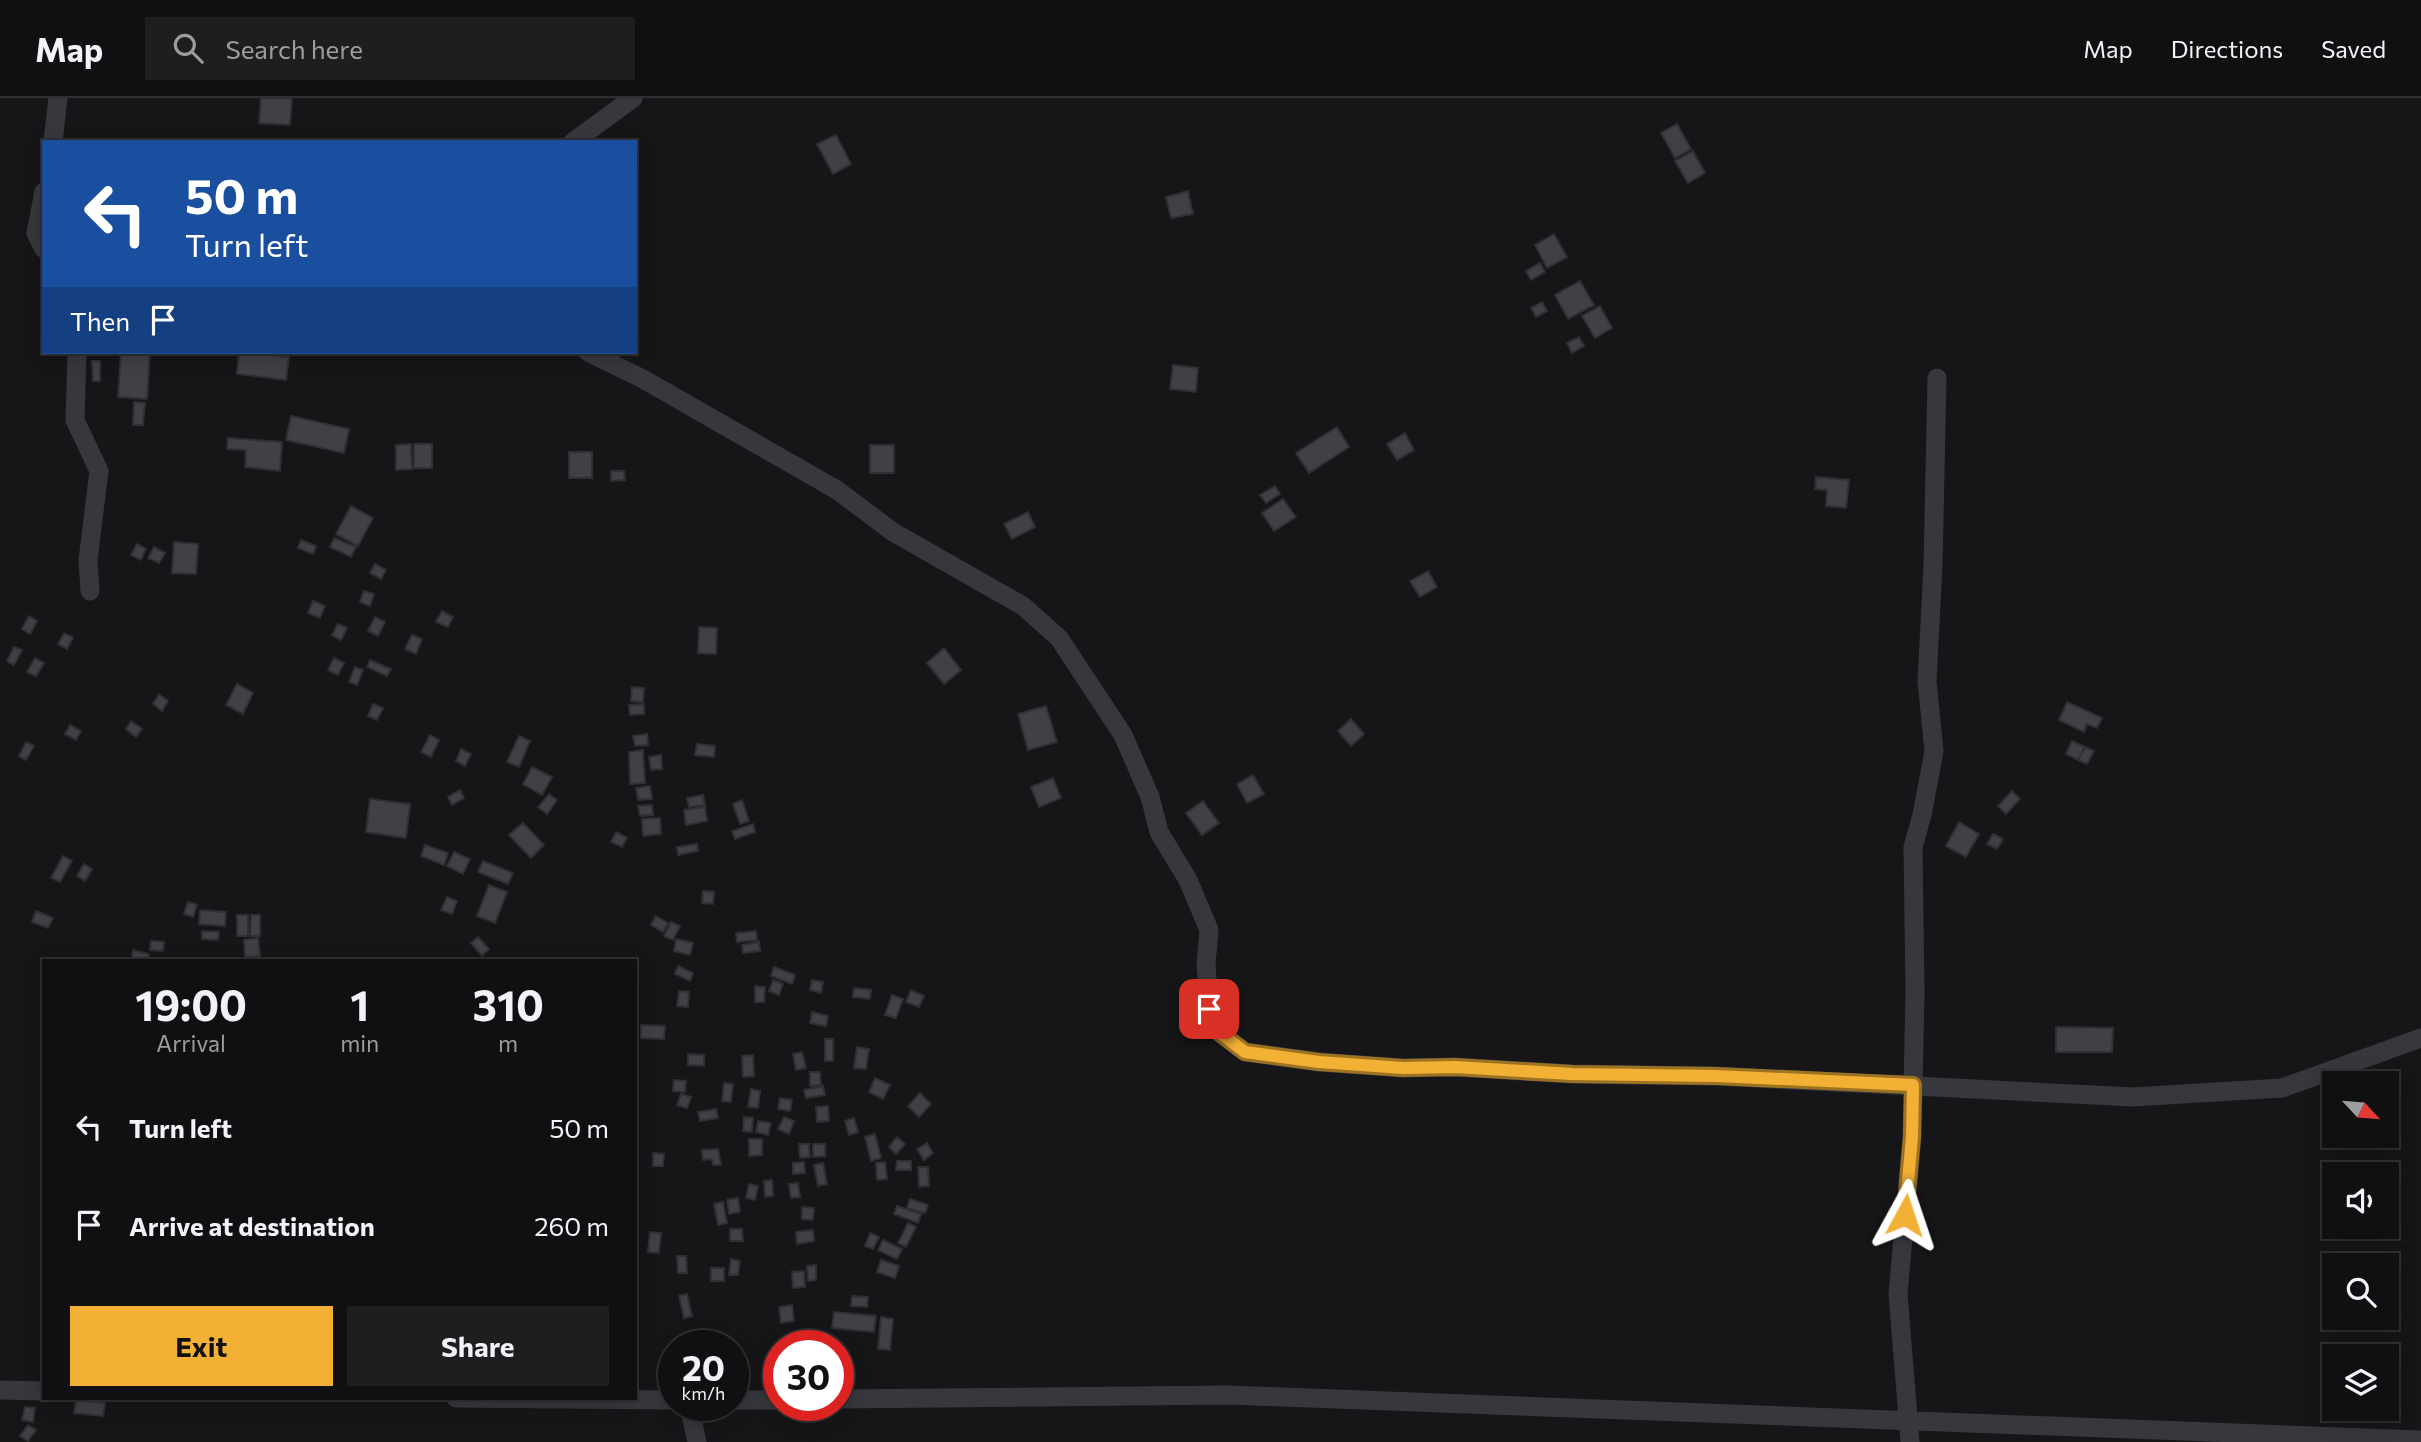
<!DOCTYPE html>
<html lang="en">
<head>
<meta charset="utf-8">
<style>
	body { margin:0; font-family:Commissioner,sans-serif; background:#1e1e20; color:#f1f3f6; height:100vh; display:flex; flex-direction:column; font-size:26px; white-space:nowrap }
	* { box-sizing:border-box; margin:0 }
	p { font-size:23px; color:#9c9d9f }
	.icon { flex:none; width:38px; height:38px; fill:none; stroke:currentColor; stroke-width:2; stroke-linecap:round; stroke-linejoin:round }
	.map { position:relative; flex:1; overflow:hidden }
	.sheet { position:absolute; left:42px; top:861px; width:595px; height:441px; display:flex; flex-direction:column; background:#101012; border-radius:0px; box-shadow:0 4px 18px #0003,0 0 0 2px #303032 }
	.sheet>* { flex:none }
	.banner { position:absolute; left:42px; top:42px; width:595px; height:214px; border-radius:0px; box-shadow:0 4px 18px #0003,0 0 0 2px #303032; background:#1a4fa0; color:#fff; overflow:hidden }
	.needle { width:46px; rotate:116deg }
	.fabs { position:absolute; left:2322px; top:973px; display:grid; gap:14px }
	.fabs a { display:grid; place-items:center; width:77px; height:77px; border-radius:0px; background:#101012; box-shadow:0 4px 18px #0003,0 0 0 2px #303032; font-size:35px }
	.speed { position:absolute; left:658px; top:1232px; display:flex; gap:14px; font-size:35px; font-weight:700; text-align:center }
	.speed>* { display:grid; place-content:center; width:91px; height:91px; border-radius:50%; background:#101012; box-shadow:0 4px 18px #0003,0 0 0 2px #303032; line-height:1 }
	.speed small { font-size:18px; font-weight:400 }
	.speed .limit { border:10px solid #d22; background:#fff; color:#111 }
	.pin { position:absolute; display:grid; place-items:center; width:60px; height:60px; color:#fff; margin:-30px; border-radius:14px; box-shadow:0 4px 10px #0006 }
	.me { position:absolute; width:77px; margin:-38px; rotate:5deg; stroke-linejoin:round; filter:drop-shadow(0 0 5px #0008) }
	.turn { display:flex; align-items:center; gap:24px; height:147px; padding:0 28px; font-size:32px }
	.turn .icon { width:91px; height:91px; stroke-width:2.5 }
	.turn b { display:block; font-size:49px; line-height:60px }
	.then { display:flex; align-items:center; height:66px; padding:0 28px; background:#0003; gap:14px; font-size:26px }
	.eta { display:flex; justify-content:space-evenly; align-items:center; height:119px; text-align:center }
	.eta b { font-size:42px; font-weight:700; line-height:49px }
	.primary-button { display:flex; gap:14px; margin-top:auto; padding:14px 28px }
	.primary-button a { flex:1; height:80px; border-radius:0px; background:#f2b134; color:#111; font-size:28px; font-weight:700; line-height:80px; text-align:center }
	.primary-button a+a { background:#1e1e20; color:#f1f3f6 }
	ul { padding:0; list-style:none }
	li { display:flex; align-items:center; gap:21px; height:98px; padding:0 28px }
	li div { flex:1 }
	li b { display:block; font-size:26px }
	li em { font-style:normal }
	header { display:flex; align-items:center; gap:42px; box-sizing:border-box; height:98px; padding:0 35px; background:#101012; border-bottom:2px solid #303032 }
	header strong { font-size:33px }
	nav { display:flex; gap:38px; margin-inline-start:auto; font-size:24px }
	.search { width:490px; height:63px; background:#1e1e20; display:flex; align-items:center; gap:18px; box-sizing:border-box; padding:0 24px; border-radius:0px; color:#9c9d9f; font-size:26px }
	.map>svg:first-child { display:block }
</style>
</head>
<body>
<header>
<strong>Map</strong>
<div class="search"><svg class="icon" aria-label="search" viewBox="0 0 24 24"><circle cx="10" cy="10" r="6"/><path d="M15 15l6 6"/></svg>Search here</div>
<nav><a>Map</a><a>Directions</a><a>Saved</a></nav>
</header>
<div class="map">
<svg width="2421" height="1344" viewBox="0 0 2421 1344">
	<rect width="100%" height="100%" fill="#161618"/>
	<path fill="#404145" stroke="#303034" stroke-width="2" d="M261,0H292L290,27L259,25Z
		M1677,26L1691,51L1675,60L1661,35Z
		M836,37L851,66L833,76L817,46Z
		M1693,53L1705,75L1688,85L1675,63Z
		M1188,93L1193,116L1171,120L1166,99Z
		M1554,136L1567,159L1547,170L1535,147Z
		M1540,165L1545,174L1531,182L1526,173Z
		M1580,183L1594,207L1568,221L1555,197Z
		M1542,204L1547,213L1536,219L1531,210Z
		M1600,208L1612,230L1595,240L1582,218Z
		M1579,239L1584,248L1572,255L1567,245Z
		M121,254H150L147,301L118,299Z
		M239,254L289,259L286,282L237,276Z
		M92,263H100V283H93Z
		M1173,267L1198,270L1196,294L1170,291Z
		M134,304L145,305L143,327H133Z
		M291,318L349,331L344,355L286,342Z
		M1337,329L1349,349L1309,375L1296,355Z
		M1405,335L1414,352L1397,362L1387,346Z
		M228,340L282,344L280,373L245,369L246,352L227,351Z
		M411,346L412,371L396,372V347Z
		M414,346H432V370H414Z
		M870,347H894V375H870Z
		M569,354H592V380H569Z
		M611,373H624L625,382L611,383Z
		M1816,379L1849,382L1846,410L1826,408L1827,392L1815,391Z
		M1275,388L1280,396L1266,405L1260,397Z
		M1283,401L1296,419L1274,433L1262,415Z
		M351,408L373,420L358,448L336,436Z
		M1028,414L1035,429L1012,441L1004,426Z
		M334,440L356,449L351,459L330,449Z
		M301,442L316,448L313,456L298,450Z
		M174,444L198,446L196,476L172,475Z
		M137,446L146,451L141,462L131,457Z
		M154,449L165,455L159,465L148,460Z
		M375,466L386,472L381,481L370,475Z
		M1428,473L1437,489L1420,499L1410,483Z
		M364,493L374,496L370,508L360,504Z
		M313,503L325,508L320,520L308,515Z
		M442,513L453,519L448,529L436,524Z
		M29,518L37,523L30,536L22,531Z
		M375,519L385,524L378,538L368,533Z
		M338,526L347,530L341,542L332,537Z
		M699,529L717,530L716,556L698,555Z
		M64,535L73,540L67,551L58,546Z
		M412,537L422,541L416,556L405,551Z
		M14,549L22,552L14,567L7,563Z
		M944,550L961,572L944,586L927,565Z
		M35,560L44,565L36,578L27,574Z
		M334,560L344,565L338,577L328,572Z
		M370,562L391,571L387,578L367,569Z
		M355,569L363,572L357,587L349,584Z
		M237,586L253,595L243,616L226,607Z
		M632,589L644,590L643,604L631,603Z
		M159,596L168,603L162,613L153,606Z
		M2067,604L2102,620L2097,630L2087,626L2084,634L2059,622Z
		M373,606L383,610L377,622L368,618Z
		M644,606V616L630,617L629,607Z
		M1046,608L1057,644L1028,652L1018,616Z
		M1351,621L1364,636L1351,648L1338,633Z
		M131,623L142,631L136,639L126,631Z
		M70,627L81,633L76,642L65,636Z
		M647,636L648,647L635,648L633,638Z
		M430,637L439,642L431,659L421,654Z
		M519,638L530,643L519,669L507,664Z
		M2072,643L2085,649L2078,662L2066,656Z
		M26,644L34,648L26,662L19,658Z
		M697,646L715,648L714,659L695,657Z
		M2085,649L2094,653L2087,666L2078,662Z
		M461,651L471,656L465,668L456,663Z
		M643,652L645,685L630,686L629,654Z
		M661,657L662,671L651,672L649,659Z
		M532,669L552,679L542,697L523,686Z
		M1253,677L1264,696L1247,705L1237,686Z
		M1053,680L1061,700L1039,709L1031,689Z
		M650,688L652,701L638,702L636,690Z
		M460,692L464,700L452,707L448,699Z
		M2012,693L2020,701L2006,716L1998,708Z
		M549,696L557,702L547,716L538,709Z
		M703,697L705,707L689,709L687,700Z
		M370,701L410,706L406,740L366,734Z
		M742,702L749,723L740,726L733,706Z
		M1203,703L1219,725L1202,737L1186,715Z
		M652,707L653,717L640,718L638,708Z
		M705,709L707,723L686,727L684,712Z
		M660,720L661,736L643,738L642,721Z
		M1959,724L1979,736L1966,759L1946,748Z
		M523,725L544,747L531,760L509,737Z
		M753,726L755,734L735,741L732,733Z
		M616,734L627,740L622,749L611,744Z
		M1993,736L2003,741L1997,751L1987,746Z
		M697,746L698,753L678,757L677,749Z
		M425,747L448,755L444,767L421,758Z
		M454,754L470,761L463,776L447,768Z
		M63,758L72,763L60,784L51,780Z
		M483,763L513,775L508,786L478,774Z
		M84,766L92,771L85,783L77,778Z
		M489,787L507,794L495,825L477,818Z
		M703,793L714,794L713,806L702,805Z
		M447,799L457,803L452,816L441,812Z
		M188,804L197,807L193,819L184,816Z
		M200,812L226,814L225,828L199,826Z
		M36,813L53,820L48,830L32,824Z
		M237,817H248V838H237Z
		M251,817H260V838H250Z
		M656,818L668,825L663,834L651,827Z
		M671,824L680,828L673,842L664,838Z
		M202,833L219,834L218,842L202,841Z
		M756,833L757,842L737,844L736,835Z
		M478,839L489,851L482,858L471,845Z
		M258,840L260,858L245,860L244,842Z
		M676,841L693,845L690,857L674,853Z
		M151,843L164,844L163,853L150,852Z
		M759,844L760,853L743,855L742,847Z
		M133,852L149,856L147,863H131Z
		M678,868L693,875L690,883L675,876Z
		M774,869L795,877L792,886L771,878Z
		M773,882L783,886L779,897L769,893Z
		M812,882L823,884L821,895L810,892Z
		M755,888L765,889L764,904H755Z
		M854,890L871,892L870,901L853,899Z
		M911,892L924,898L919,909L906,904Z
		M679,893L689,894L688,909L677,908Z
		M892,897L903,901L896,920L885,917Z
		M812,914L828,918L826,928L810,925Z
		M641,927L665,928L664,941L641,940Z
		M2056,929L2113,930L2112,954H2056Z
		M825,941H833V963H825Z
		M857,949L869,951L866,971L854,970Z
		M802,954L806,970L796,972L793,956Z
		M688,956L704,957V968L688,967Z
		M753,957L754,978L743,979L742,958Z
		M810,974H820L821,987L810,988Z
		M875,980L890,987L883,1001L869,994Z
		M674,982L686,983L685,994L673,993Z
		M724,985L733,986L731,1004L722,1003Z
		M823,988L825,997L806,1000L804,992Z
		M751,991L760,993L758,1010L748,1009Z
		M920,995L931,1006L919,1019L908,1008Z
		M681,996L691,999L687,1010L677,1007Z
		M780,1000L792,1002L790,1013L778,1011Z
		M828,1008L829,1023L817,1024L816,1009Z
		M716,1011L718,1020L700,1023L698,1014Z
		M744,1019L753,1020L752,1034L743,1033Z
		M784,1019L794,1023L789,1036L778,1031Z
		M854,1020L858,1034L849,1037L845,1023Z
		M758,1023L771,1025L768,1037L756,1034Z
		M875,1036L881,1060L871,1063L865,1039Z
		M897,1039L905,1046L896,1056L889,1049Z
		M749,1041H762V1057L749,1058Z
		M927,1045L933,1055L924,1062L917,1051Z
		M799,1046H809L810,1059L800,1060Z
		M813,1046H825V1058L813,1059Z
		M718,1051L721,1067H713L712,1061L703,1062L702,1052Z
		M653,1055L664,1056L663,1068H653Z
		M897,1063H911V1072H896Z
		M804,1064L805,1075L793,1076V1065Z
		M885,1064L887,1081L877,1082L876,1065Z
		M823,1065L827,1086L818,1088L814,1067Z
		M918,1069H928L929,1088L919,1089Z
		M772,1082L773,1098L765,1099L764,1083Z
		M798,1085L800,1099L791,1100L789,1086Z
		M749,1086L758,1088L755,1102L746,1100Z
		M738,1100L740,1114L729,1116L727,1102Z
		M910,1101L928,1107L925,1115L907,1110Z
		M723,1104L727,1125L718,1127L714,1106Z
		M897,1108L921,1116L918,1125L894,1116Z
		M802,1109L814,1110L813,1122L802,1121Z
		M908,1125L916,1129L906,1149L898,1145Z
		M730,1131H742L743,1143H730Z
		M813,1132L814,1143L797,1146L796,1134Z
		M650,1134L661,1135L659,1155L648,1154Z
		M870,1135L879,1139L873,1151L865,1148Z
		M883,1142L902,1151L897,1161L878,1152Z
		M677,1158H686L687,1175H678Z
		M731,1161L740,1163L738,1177H729Z
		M881,1162L899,1168L895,1180L877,1174Z
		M816,1167V1182L808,1183L807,1168Z
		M711,1170H724V1183H711Z
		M804,1173L805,1189L793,1190L792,1174Z
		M687,1196L692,1218L684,1220L679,1198Z
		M852,1198L868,1199L867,1209L851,1208Z
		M792,1207L794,1223L781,1225L779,1209Z
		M834,1214L876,1218L874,1234L832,1230Z
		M881,1219L893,1221L890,1252L878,1251Z
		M76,1302L105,1305L103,1318L74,1315Z
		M25,1309L35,1310L33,1324L22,1322Z
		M28,1327L36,1332L28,1343L20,1338Z"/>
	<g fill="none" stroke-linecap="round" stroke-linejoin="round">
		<path stroke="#37383d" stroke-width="19" d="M53,44L58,0
			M573,44L633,0
			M44,94L36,135L44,151
			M77,254L75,322L99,373L88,462L90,493
			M588,254L643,281L837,392L893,434L1023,508L1059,540L1123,637L1150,699L1159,734L1188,782L1209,832L1206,866L1209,911L1220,935L1245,954L1319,964L1403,970L1455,969L1572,976L1716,978L2133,999L2282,990L2421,940
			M0,1292L44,1293
			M456,1300L674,1302
			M838,1301L1228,1297L2421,1342
			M733,1302H779
			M689,1307L697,1344
			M1910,1344L1898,1196L1912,1039L1915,894L1913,749L1922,717L1934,653L1927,583L1933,468L1937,280"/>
	</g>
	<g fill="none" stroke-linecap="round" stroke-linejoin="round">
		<defs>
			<path id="route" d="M1209,911L1220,935L1245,954L1319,964L1403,970L1455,969L1572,976L1716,978L1913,987L1912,1039L1905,1117"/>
		</defs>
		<use href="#route" stroke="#9d7322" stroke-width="18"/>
		<use href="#route" stroke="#f2b134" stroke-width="12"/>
	</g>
</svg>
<div class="fabs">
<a><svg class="needle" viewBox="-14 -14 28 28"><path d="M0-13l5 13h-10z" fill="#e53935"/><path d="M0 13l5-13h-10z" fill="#9c9d9f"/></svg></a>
<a><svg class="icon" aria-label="sound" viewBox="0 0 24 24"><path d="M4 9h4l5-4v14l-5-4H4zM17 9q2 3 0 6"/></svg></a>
<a><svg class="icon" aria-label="search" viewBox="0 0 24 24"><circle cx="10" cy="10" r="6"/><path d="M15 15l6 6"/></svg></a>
<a><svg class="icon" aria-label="layers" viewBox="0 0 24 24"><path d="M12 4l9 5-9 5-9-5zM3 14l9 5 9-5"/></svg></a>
</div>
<div class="speed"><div>20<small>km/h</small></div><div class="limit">30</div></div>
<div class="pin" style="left:1209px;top:911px;background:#d93025"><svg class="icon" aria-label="arrive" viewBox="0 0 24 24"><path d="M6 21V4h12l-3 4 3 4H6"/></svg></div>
<svg class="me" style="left:1905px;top:1117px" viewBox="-20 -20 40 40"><path d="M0-17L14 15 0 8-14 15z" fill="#f2b134" stroke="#fff" stroke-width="4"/></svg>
<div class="banner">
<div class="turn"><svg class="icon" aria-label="left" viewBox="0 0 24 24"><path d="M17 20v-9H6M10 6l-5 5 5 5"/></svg><div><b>50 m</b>Turn left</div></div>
<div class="then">Then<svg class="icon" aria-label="arrive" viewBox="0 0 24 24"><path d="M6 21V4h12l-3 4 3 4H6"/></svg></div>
</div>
<section class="sheet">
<div class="eta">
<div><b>19:00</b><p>Arrival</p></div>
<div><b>1</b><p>min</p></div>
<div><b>310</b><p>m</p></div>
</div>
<ul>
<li><svg class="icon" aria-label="left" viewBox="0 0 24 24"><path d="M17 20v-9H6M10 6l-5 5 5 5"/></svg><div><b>Turn left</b></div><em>50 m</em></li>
<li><svg class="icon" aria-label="arrive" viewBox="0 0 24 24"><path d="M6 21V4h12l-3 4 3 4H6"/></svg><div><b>Arrive at destination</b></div><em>260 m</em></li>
</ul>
<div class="primary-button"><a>Exit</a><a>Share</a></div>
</section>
</div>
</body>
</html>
